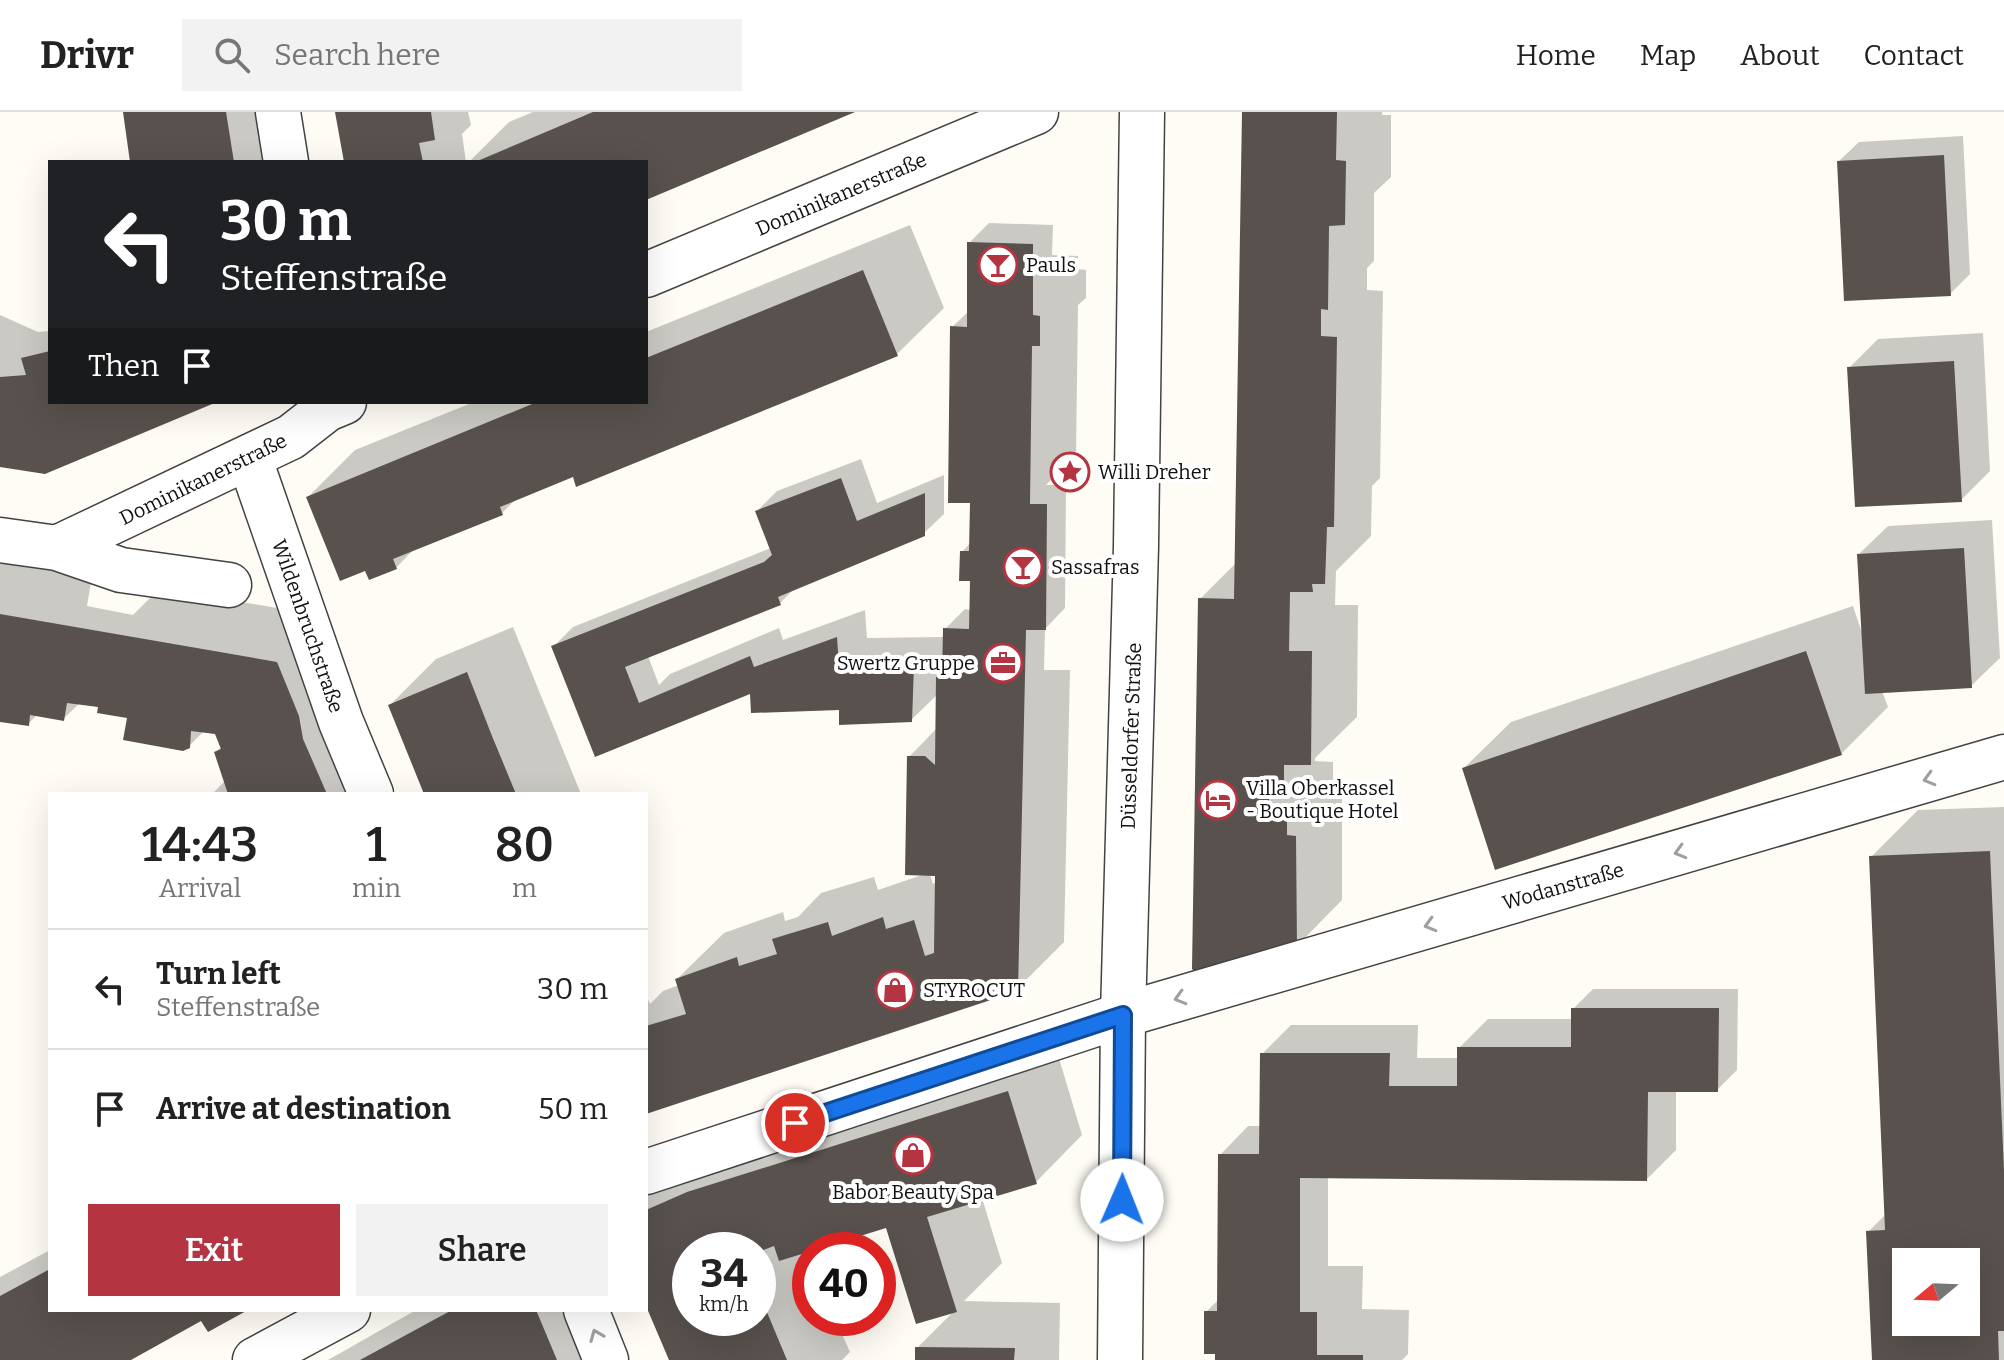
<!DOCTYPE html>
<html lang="en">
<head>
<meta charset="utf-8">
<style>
	body { margin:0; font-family:Bitter,serif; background:#f2f2f2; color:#222; height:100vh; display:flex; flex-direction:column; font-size:30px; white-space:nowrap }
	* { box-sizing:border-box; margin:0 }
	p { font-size:26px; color:#767676 }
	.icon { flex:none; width:44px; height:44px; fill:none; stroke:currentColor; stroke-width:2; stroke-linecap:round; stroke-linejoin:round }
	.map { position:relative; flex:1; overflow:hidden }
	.sheet { position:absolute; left:48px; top:680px; width:600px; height:520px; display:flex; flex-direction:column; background:#fff; border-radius:0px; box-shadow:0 8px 32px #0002 }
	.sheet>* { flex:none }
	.banner { position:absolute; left:48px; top:48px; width:600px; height:244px; border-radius:0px; box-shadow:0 8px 32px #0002; background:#202124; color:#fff; overflow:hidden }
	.needle { width:52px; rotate:251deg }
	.fabs { position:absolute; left:1892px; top:1136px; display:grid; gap:16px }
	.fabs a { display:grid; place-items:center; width:88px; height:88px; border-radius:0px; background:#fff; box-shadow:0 8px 32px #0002; font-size:40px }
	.speed { position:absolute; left:672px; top:1120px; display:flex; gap:16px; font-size:40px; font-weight:700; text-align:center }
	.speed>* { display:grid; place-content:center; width:104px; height:104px; border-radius:50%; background:#fff; box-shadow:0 8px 32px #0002; line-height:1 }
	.speed small { font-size:20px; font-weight:400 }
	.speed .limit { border:12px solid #d22; background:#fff; color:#111 }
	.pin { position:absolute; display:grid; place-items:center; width:68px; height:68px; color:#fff; margin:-34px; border:4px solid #fff; border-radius:50%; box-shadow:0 2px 8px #0007 }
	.me { position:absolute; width:88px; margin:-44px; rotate:1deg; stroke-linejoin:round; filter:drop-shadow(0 0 6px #0008) }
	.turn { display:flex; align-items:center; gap:28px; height:168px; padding:0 40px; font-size:36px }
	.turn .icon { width:104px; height:104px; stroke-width:2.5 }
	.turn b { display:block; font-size:56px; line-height:68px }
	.then { display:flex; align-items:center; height:76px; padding:0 40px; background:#0003; gap:16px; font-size:30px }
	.eta { display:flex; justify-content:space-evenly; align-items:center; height:136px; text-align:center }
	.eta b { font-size:48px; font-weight:600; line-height:56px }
	.action { display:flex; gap:16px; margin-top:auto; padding:16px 40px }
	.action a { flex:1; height:92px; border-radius:0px; background:#b53441; color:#fff; font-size:32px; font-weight:600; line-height:92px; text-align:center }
	.action a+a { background:#f2f2f2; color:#222 }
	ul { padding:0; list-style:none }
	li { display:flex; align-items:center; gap:24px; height:120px; padding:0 40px; border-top:2px solid #e0e0e0 }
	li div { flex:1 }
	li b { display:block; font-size:30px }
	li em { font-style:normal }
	header { display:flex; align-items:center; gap:48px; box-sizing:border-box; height:112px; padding:0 40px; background:#fff; border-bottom:2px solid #e0e0e0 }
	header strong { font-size:38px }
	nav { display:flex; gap:44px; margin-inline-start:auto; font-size:28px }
	.search { width:560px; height:72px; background:#f2f2f2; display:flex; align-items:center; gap:20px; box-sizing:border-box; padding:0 28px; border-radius:0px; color:#767676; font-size:30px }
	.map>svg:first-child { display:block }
</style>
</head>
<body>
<header>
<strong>Drivr</strong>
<div class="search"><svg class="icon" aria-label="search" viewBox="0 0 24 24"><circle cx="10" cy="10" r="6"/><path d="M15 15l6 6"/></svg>Search here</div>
<nav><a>Home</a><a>Map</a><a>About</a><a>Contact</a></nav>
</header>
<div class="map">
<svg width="2004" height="1248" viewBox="0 0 2004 1248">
	<rect width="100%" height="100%" fill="#fefcf4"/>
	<path fill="#0003" fill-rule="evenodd" d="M125,0H280L287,50H132Z
		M338,0H468L471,13L462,22L466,50H347Z
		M533,0H852L646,87V50H469L509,10Z
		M1244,0H1382V3H1391V65L1374,81V149L1367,156V178L1383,179L1380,366L1372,374L1371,424L1336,459L1335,493H1358L1357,605L1315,646V649L1333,650V677L1342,678V788L1296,835L1200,487L1237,450Z
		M1963,24L1970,162L1950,182L1839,49L1859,30Z
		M989,111L1053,113L1052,143L1078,144V157L1086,158V186L1078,193L1076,343L1046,373H1066L1065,496L1045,517L1044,558H1070L1064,830L1017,877L646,999V882L650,892L663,879L679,873L677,867L724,821L783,800L785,809L798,805L821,781L874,765L878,778L925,762L909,645L937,616L938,582L911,608L752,579L651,621L553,535L573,515L771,436L757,399L777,379L861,347L877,391L944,363V402L923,422L795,476L780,491L648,544L659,573L670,562L779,516L783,528L865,498L867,526L945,525V517L965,497L971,498L972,467L962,440L971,430L972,392L952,215L969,199V131ZM930,762H937V770L933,772Z
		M910,113L944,196L897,242L578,372L574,362L517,386L502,401L415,436L396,456L308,385L355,338L474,290H646V220Z
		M0,203L38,220L50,219V290H212L0,353Z
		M1983,221L1990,359L1961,388L1849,256L1878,227Z
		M1992,408L2000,546L1971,574L1882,579L1888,595L1841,642L1464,656L1511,610L1853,494L1862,521L1859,442L1888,414Z
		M0,448L92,464L87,494L133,503L160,476L324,504L349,579L393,682H212L226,668L216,640L222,634L216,620L204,619L189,634L101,590L80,591L63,607L37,603L28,612L0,608Z
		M513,515L581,682H426L390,593L436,547Z
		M2004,695V1248H1874L1868,1120L1886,1102L1871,745L1918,698ZM1906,1150H1966V1210H1906Z
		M1593,877H1738L1737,958L1717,978H1676V1038L1647,1067L1328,1065V1154H1363L1362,1197L1409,1198L1408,1242L1402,1248H1217L1206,1200L1219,1187L1220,1043L1248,1014H1262V942L1291,913H1418L1417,946H1459V936L1488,907H1573V897Z
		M1055,933L1082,1023L1036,1070L982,1086L1002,1151L964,1189L1060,1191L1059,1248H917V1236L955,1198L888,1113L807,1139L810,1147V1206H835L850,1240L842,1248H671L646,1189V1080ZM690,1138H758V1206H690Z
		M50,1138V1198H244L202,1207L127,1248H0V1165Z
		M416,1198H601L622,1248H328Z"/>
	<path fill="#58514d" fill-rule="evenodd" d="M123,0H226L234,50H130Z
		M335,0H431L435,28L419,31L423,50H344Z
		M593,0H855L646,88V50H475Z
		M1242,0H1337L1336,48L1346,49L1345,113L1329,114L1328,198L1321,197V224L1337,225L1334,415H1327L1325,472H1312L1313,480H1290L1289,539H1312L1311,653H1284V676H1269V695L1287,696V723L1296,724L1297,837L1201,865L1192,857L1198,486L1234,487Z
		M1944,43L1951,184L1844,189L1837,49Z
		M967,130L1033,132V203L1040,204V234H1032L1030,392H1047L1046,518H1026L1018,879L646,1002V914L686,902L675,867L737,845L739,854L777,842L772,827L828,810L832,824L883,805L886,817L914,808L925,844L934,841L935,764L905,763L907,644H925L935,653L936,565H942L943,516L969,517L970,469H959L960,439H969L970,391H948L950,214L967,215Z
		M863,158L898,244L576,375L573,365L500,395L503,403L393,447L397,457L369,468L365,459L340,469L306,385L537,290H646V246Z
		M50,239V290H217L45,362L0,355V265L26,263L21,246Z
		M1954,249L1962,390L1855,395L1847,255Z
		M841,366L857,409L925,381V424L778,485L781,493L625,555L639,591L750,544L754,555L837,525L839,554L914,553L912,610L839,613V598L751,601L750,582L595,645L551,534L764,450L772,443L755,399Z
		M1964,436L1972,576L1865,582L1857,442Z
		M0,502L277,550L299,604L303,627L327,682H228L214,640L221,637L215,622L191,619L190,636L183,639L123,628L127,606L97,601L98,595L67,591L64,609L30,603L29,614L0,610Z
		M1806,539L1842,643L1495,758L1462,656Z
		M467,560L492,624L516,682H424L388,593Z
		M1990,739L2004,1059V1219H1998L1999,1248H1872L1866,1119L1885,1118L1869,744ZM1906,1150H1966V1210H1906Z
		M1571,896H1719L1718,980H1648L1647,1069L1300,1066V1200H1317V1243H1363V1248H1215V1242H1204V1199H1217L1218,1042H1259L1260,941H1390L1389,974H1457V935H1571Z
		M1008,979L1037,1072L927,1105L957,1200L916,1212L886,1116L779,1149L774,1134L758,1140L735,1138L730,1123L709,1132L711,1138H690V1206H758V1179L787,1248H669L646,1194V1098L687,1080Z
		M50,1157V1198H248L208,1220L201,1209L131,1248H0V1184Z
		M452,1198H536L557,1248H360Z
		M915,1235L1015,1236L1014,1248H915Z"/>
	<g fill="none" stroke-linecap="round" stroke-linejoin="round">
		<defs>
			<path id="minor" d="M278,0L286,50
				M646,163L1036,0
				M249,345L341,610L371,682
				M0,428L57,436L291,325L327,297L344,290
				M57,436L121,458L229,473
				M646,1060L1123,903L2004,645
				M586,1198L606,1248
				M255,1248L348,1198"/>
			<path id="tertiary" d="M1120,1248L1123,903L1136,434L1142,0"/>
		</defs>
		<use href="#minor" stroke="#434343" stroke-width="47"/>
		<use href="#tertiary" stroke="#434343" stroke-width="47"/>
		<use href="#minor" stroke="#fff" stroke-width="44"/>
		<use href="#tertiary" stroke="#fff" stroke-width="44"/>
	</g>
	<defs><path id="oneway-chevron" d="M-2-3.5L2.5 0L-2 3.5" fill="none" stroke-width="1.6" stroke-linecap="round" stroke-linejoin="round" transform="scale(2)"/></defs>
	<g stroke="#9f9f9f">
		<use href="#oneway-chevron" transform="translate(1929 667) rotate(164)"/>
		<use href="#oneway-chevron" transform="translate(1680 740) rotate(164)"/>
		<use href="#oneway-chevron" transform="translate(1430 813) rotate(164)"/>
		<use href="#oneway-chevron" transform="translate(1180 886) rotate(164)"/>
		<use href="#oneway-chevron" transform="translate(596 1223) rotate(-112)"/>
	</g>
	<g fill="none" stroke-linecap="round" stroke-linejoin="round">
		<defs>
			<path id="route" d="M795,1011L1123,903L1122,1088"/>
		</defs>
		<use href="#route" stroke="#114b97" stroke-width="20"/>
		<use href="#route" stroke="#1a73e8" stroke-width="14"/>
	</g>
	<defs>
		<symbol id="bar-ring" viewBox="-11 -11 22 22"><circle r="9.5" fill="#fff" stroke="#b53441" stroke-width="1.5"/><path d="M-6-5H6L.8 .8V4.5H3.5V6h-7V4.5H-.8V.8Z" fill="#b53441"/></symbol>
		<symbol id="sight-ring" viewBox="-11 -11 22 22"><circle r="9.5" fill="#fff" stroke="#b53441" stroke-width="1.5"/><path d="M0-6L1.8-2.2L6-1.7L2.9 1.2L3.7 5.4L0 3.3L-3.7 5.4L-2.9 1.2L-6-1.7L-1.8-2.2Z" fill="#b53441"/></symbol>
		<symbol id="office-ring" viewBox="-11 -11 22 22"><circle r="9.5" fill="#fff" stroke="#b53441" stroke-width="1.5"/><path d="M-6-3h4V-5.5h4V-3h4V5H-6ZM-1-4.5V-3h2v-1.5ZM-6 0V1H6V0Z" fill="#b53441"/></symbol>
		<symbol id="hotel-ring" viewBox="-11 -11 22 22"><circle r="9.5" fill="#fff" stroke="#b53441" stroke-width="1.5"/><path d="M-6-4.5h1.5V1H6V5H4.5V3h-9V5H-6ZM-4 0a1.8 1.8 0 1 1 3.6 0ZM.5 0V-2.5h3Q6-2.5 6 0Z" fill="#b53441"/></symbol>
		<symbol id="shop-ring" viewBox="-11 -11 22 22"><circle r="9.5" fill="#fff" stroke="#b53441" stroke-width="1.5"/><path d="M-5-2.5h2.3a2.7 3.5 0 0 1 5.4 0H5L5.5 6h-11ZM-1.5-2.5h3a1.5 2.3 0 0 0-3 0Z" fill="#b53441"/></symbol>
	</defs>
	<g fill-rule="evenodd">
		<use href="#bar-ring" x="976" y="131" width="44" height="44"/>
		<use href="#sight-ring" x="1048" y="338" width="44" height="44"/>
		<use href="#bar-ring" x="1001" y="433" width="44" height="44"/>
		<use href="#office-ring" x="981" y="529" width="44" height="44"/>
		<use href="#hotel-ring" x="1196" y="666" width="44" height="44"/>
		<use href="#shop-ring" x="873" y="856" width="44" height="44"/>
		<use href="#shop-ring" x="891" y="1021" width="44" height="44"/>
	</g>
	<g text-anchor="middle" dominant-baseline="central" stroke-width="8" stroke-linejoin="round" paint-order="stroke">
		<g font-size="20" fill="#101010" stroke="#fff">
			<text transform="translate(841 82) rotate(-23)">Dominikanerstraße</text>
			<text transform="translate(203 367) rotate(-26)">Dominikanerstraße</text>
			<text transform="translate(308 514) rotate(71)">Wildenbruchstraße</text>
			<text transform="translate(1131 624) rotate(-88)">Düsseldorfer Straße</text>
			<text transform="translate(1563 774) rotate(-16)">Wodanstraße</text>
		</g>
		<g font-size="20" fill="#101010" stroke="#fff" text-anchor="start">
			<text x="1026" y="153">Pauls</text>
			<text x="1098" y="360">Willi Dreher</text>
			<text x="1051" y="455">Sassafras</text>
			<text x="975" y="551" text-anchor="end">Swertz Gruppe</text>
			<text x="1246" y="676">Villa Oberkassel<tspan x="1246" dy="23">- Boutique Hotel</tspan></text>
			<text x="923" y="878">STYROCUT</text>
			<text x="913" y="1080" text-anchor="middle">Babor Beauty Spa</text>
		</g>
	</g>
</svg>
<div class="fabs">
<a><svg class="needle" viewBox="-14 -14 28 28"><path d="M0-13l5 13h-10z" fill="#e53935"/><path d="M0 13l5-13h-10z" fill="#767676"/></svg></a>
</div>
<div class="speed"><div>34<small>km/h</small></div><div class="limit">40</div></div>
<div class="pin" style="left:795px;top:1011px;background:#d93025"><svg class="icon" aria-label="arrive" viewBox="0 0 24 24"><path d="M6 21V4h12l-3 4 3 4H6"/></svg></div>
<svg class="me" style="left:1122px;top:1088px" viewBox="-20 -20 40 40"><circle r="19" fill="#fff"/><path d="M0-13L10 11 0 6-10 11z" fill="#1a73e8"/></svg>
<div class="banner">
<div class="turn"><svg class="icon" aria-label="left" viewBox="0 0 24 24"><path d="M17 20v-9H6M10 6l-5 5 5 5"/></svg><div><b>30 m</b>Steffenstraße</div></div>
<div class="then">Then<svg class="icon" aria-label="arrive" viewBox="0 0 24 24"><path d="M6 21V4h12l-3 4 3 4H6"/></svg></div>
</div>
<section class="sheet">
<div class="eta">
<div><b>14:43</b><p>Arrival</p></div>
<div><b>1</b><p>min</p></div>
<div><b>80</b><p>m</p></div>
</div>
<ul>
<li><svg class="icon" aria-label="left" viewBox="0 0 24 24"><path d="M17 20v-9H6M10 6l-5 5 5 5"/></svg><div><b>Turn left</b><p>Steffenstraße</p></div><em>30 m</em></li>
<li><svg class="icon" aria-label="arrive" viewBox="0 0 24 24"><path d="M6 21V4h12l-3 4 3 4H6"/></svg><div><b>Arrive at destination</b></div><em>50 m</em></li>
</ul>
<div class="action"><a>Exit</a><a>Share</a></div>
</section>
</div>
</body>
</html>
